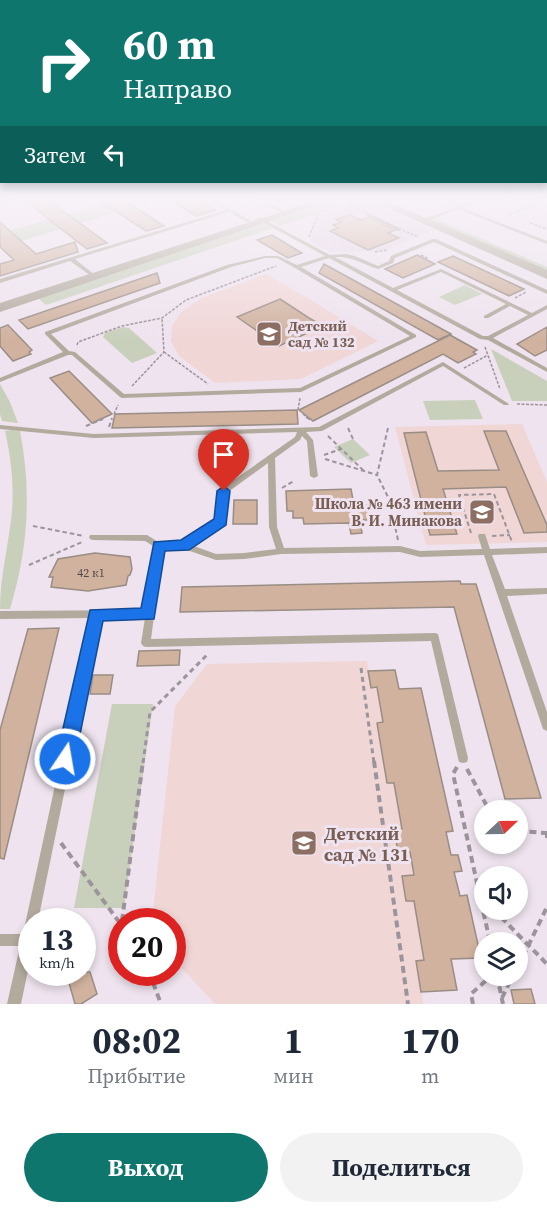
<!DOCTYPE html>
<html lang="ru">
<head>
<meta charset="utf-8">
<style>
	body { margin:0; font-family:"Source Serif 4",serif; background:#f2f2f3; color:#1f2937; height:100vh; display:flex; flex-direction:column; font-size:22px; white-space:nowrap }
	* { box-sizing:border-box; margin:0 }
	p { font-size:20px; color:#747a83 }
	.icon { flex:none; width:33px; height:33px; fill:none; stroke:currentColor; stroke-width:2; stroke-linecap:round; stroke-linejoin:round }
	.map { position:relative; height:1004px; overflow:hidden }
	.drawer { display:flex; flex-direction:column; background:#fff; flex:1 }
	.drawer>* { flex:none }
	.hud { position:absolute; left:0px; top:0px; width:548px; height:183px; box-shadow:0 3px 9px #0003; background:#0f766e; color:#fff; overflow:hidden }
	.needle { width:39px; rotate:68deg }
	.tools { position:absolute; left:474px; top:800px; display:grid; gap:12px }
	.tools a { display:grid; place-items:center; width:54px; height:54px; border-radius:50%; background:#fff; box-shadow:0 3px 9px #0003; font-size:30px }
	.speed { position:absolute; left:18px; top:908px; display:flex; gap:12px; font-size:30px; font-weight:700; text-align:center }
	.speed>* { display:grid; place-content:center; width:78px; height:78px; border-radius:50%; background:#fff; box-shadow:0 3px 9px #0003; line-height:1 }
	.speed small { font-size:15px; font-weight:400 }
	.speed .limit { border:9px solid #d22; background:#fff; color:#111 }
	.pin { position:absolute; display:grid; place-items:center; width:51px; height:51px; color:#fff; margin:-62px -26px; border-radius:50% 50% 50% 0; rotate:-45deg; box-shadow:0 0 6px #0007 }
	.pin .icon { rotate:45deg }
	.me { position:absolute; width:66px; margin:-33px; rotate:12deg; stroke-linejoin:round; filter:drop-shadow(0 0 4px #0008) }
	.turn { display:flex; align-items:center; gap:21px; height:126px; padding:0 24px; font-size:27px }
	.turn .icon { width:78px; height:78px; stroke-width:2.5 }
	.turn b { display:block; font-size:42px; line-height:51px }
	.then { display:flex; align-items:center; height:57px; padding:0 24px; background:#0003; gap:12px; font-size:22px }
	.eta { display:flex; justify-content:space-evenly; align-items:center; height:102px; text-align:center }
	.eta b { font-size:36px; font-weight:700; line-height:42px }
	.cta { display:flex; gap:12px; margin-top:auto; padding:12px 24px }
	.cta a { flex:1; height:69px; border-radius:36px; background:#0f766e; color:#fff; font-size:24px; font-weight:700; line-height:69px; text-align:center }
	.cta a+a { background:#f2f2f3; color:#1f2937 }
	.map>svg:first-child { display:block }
</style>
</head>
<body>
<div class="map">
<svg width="547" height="1004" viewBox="0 0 547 1004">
	<rect width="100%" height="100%" fill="#eee3ee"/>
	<path fill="#e6d5e5" d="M367,201L433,230L382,251L330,252L310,241L319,217Z"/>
	<path fill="#f1d6d6" d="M266,274L314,302L378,341L301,379L215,383L179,356L171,341L172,326L181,312L202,298Z
		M522,424L547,482V542L426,545L395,427Z
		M367,661L369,671L395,670L399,689L421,688L430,728H424L427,745H434L437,758H430L434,777L441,776L453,831L446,832L451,855H458L462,871L454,872L459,895H467L481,958L451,960L457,990L422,992L423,1004H215L173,959L172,921H152L175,706L207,664Z"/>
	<path fill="#c8d0bb" d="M119,200H159L0,247V233Z
		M336,200L347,204L280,226L271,221Z
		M434,218L547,267V271L432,221Z
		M265,223L273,228L46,305L38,298Z
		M465,285L482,294L455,305L439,297Z
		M123,327L129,328L157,353L132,363L103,337L105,333Z
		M491,349L547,381V401H512Z
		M0,384L10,402L18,423L2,421L0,414Z
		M475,400L483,419L430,420L423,401Z
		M11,430L20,431C32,493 28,549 10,609H0C0,575 9,544 12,511C14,484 11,458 5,431Z
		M353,439L370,455L351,463L334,447Z
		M112,704H153L124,908H74Z"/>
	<path fill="#d0b29f" stroke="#998d85" stroke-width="1.5" d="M24,200H48L107,243L87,249Z
		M98,200H124L164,226L146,231Z
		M170,200H198L216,210L196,216Z
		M350,215L361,220L371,216L398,229L388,233L399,238L368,250L330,231L338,228L333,225L341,222L336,219Z
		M0,222L36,254L75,242L78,252L0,276V264L14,260L0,247Z
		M272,235L302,253L288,258L257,240Z
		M417,255L435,264L403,278L385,269Z
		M453,256L524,289L509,296L438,262Z
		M324,264L355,281L451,334L438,340L319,273Z
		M157,273L160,283L28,329L19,320Z
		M280,299L309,318L323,326L279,346L237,317Z
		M8,325L32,350L29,352L31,354L13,361L0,346V328Z
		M547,327V350L535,356L517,344Z
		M450,335L477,350L473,352L476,354L458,363L443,354L313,421L299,410Z
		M69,371L112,414L92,423L50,378Z
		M297,410L298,424L112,428L115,414Z
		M484,431H506L547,525V532L524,533L506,487L443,489L457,534L430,535L404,433L426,432L438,471L499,470Z
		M351,489L354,505H367L370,520H360L362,533L351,534L349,523L304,524L303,518H293V511H287L286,491Z
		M234,500H257V524H233Z
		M95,553L130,557L132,569L130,575L128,576L126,585L88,591L51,587L53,577H49L58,559Z
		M460,581L461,584H476L541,798L505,799L454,607L180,612L182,587Z
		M59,628L4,859L0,858V730L28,629Z
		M180,650L179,665L137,666L139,651Z
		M395,670L399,689L421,688L453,831L446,832L451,855H458L462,871L454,872L460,896L467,895L481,958L451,959L457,990L421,992L416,961L424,960L414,901H406L402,876L414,875L410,852H398L394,829H402L394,783H387L377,723L383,722L377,687L371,688L368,671Z
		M93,675H113L110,694H90Z
		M66,972H90L97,994L81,1004H75Z
		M531,989L535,1004H514L511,990Z"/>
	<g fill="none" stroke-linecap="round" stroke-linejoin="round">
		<path stroke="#9c949c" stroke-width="1.5" stroke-dasharray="3 1.5" stroke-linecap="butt" d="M244,200L255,205
			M345,200L352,203L351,206L418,237
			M368,214V217L397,231L401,229
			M509,215L545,200
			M530,223L547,229
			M309,237L318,215
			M375,252L387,250
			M421,255L429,259
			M515,298L526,292
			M77,345L78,342L122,326L162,318L186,300L276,266
			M485,347L500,389
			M164,352L208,384
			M464,368L488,355
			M132,386L164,352L162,318
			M517,404L547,405
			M298,410L300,398
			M114,414L118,405
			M303,414L308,418"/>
		<path stroke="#9c949c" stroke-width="2" stroke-dasharray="4.5 3" stroke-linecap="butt" d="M306,417L311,420
			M86,426L103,419
			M109,427L112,418
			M348,428L353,439
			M388,428L377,475L389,499L398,540
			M328,436L365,472
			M324,455L341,449
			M325,459L377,475
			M282,488L294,481
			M33,526L84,536
			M471,533L459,495L494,494L512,542
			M492,536L510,535
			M29,565L82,542"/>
		<path stroke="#9c949c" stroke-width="3" stroke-dasharray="5 4" stroke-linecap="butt" d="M361,668L374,763
			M143,763L150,712L209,653"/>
		<path stroke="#9c949c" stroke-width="4" stroke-dasharray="7 4.5" stroke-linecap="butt" d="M374,761L408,1004
			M457,767L453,774L490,942
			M467,769L489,810
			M518,831L545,833
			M547,831V839
			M61,843L122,926
			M479,894L484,900
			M493,909L547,964
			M122,921L143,761
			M518,967L547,907
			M149,972L161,1004
			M497,975L503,1004
			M502,998L513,975
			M473,1004L471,994L492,975"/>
		<path fill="#b3aa9e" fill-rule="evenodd" d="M16,200H22L0,206V204Z
			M210,200H215L251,221L247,222L229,212L75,259L96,276V277L94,278L70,261L0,283V279L226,210Z
			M259,200H264L288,213L284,214Z
			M444,200H449L461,205L476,200H481L462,208L547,241V244L458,209L425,222H421V220L457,207Z
			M259,217L330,255L346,254L355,256L378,266L389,261L391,256L432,239H436L547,290V294L545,293L434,242L395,258L393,263L378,269C363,264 351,256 335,257L393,288L441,269L532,313L547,305V309L493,338L547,368V372L488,340L480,339L329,258L301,267L416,335V337L301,392L122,398L120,397L72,355H68L0,382V378L63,352L45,334V332L227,265L265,256H278L297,265L325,256L257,219V218ZM265,258H277L295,268L410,336L300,388L124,394L75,352L69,351L51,334L231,267ZM441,272L506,304L484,316V318H488L510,306L528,315L488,336H483L397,290Z
			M443,362L509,404L508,405H504L443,366L322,431L306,432L313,440L318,476L314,478L310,476L307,441L302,436L300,440L275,458L277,527L284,548L400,546L420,551L482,549L478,536L479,534H485L490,549L547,547V553L492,555L505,589L547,588V594L507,596L547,712V731L543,729L542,726L484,555L420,557L400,552L281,554L244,559L216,560L184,549H163L151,639L435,633L438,634L468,758L467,762L463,763L459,762L458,758L431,641L146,647L143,646L141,643L145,618H100L38,921H32V951L21,1004H7L20,946H0V934H23L91,618L0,619V611L146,610L155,547L145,541L93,540L90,539L89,537L90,535H147L160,543H183L217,520L221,489L295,437L297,432L94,438L0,429V425L94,434L319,427ZM268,463L269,527L276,549L244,553L216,554L191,545L224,523L228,492Z"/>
		<path fill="#b3aa9e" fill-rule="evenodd" d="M318,200H333L0,312V303Z
			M370,200H384L547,270V279Z"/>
	</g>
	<linearGradient id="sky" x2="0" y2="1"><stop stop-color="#80b1d3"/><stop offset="0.59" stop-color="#f7f2f7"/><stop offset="1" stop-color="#f7f2f7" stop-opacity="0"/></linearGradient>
	<rect width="547" height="340" fill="url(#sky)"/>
	<path fill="#1a73e8" stroke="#114b97" stroke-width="1.5" d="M224,486L230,491L226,525L189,550L165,551L154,619L103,621L75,759L72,766L65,769L59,766L56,759L90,610L141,608L154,542L181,540L214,519L217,491Z"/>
	<defs>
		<symbol id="school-square" viewBox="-11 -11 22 22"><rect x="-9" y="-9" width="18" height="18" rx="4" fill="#8d6e63" stroke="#eee3ee"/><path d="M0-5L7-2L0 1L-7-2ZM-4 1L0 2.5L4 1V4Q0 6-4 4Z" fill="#fff"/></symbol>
	</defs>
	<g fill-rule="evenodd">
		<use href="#school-square" x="254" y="319" width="30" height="30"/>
		<use href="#school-square" x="467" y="497" width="30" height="30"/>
		<use href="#school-square" x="289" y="828" width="30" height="30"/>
	</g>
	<g text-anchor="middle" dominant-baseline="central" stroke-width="6" stroke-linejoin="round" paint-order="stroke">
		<g font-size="12" fill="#524846">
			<text x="91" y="573">42 к1</text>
		</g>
		<g font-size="14" font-weight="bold" fill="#785e54" stroke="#eee3ee" text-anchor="start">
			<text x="288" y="326">Детский<tspan x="288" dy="16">сад № 132</tspan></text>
		</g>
		<g font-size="15" font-weight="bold" fill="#785e54" stroke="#eee3ee" text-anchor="end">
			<text x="462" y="503">Школа № 463 имени<tspan x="462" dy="17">В. И. Минакова</tspan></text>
		</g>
		<g font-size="18" font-weight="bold" fill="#785e54" stroke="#eee3ee" text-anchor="start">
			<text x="324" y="833">Детский<tspan x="324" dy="21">сад № 131</tspan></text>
		</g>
	</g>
</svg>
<div class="tools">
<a><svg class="needle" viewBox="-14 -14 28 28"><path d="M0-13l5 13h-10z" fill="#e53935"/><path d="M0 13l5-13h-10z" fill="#747a83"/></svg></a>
<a><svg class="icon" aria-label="sound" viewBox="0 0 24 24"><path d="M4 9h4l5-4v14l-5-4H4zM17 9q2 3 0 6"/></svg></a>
<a><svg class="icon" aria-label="layers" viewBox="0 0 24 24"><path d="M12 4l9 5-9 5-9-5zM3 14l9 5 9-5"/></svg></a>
</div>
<div class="speed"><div>13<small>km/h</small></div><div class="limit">20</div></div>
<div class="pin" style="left:224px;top:491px;background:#d93025"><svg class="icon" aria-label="arrive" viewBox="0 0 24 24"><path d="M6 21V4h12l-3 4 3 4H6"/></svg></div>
<svg class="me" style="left:65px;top:759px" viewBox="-20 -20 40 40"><circle r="17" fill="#1a73e8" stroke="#fff" stroke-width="3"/><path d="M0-11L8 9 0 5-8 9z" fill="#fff"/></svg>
<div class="hud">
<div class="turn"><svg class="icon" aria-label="right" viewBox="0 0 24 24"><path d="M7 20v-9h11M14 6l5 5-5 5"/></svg><div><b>60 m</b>Направо</div></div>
<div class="then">Затем<svg class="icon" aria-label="left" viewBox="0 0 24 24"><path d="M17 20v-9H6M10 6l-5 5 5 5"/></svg></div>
</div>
</div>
<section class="drawer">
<div class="eta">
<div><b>08:02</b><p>Прибытие</p></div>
<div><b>1</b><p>мин</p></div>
<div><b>170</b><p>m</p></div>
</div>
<div class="cta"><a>Выход</a><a>Поделиться</a></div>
</section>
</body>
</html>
